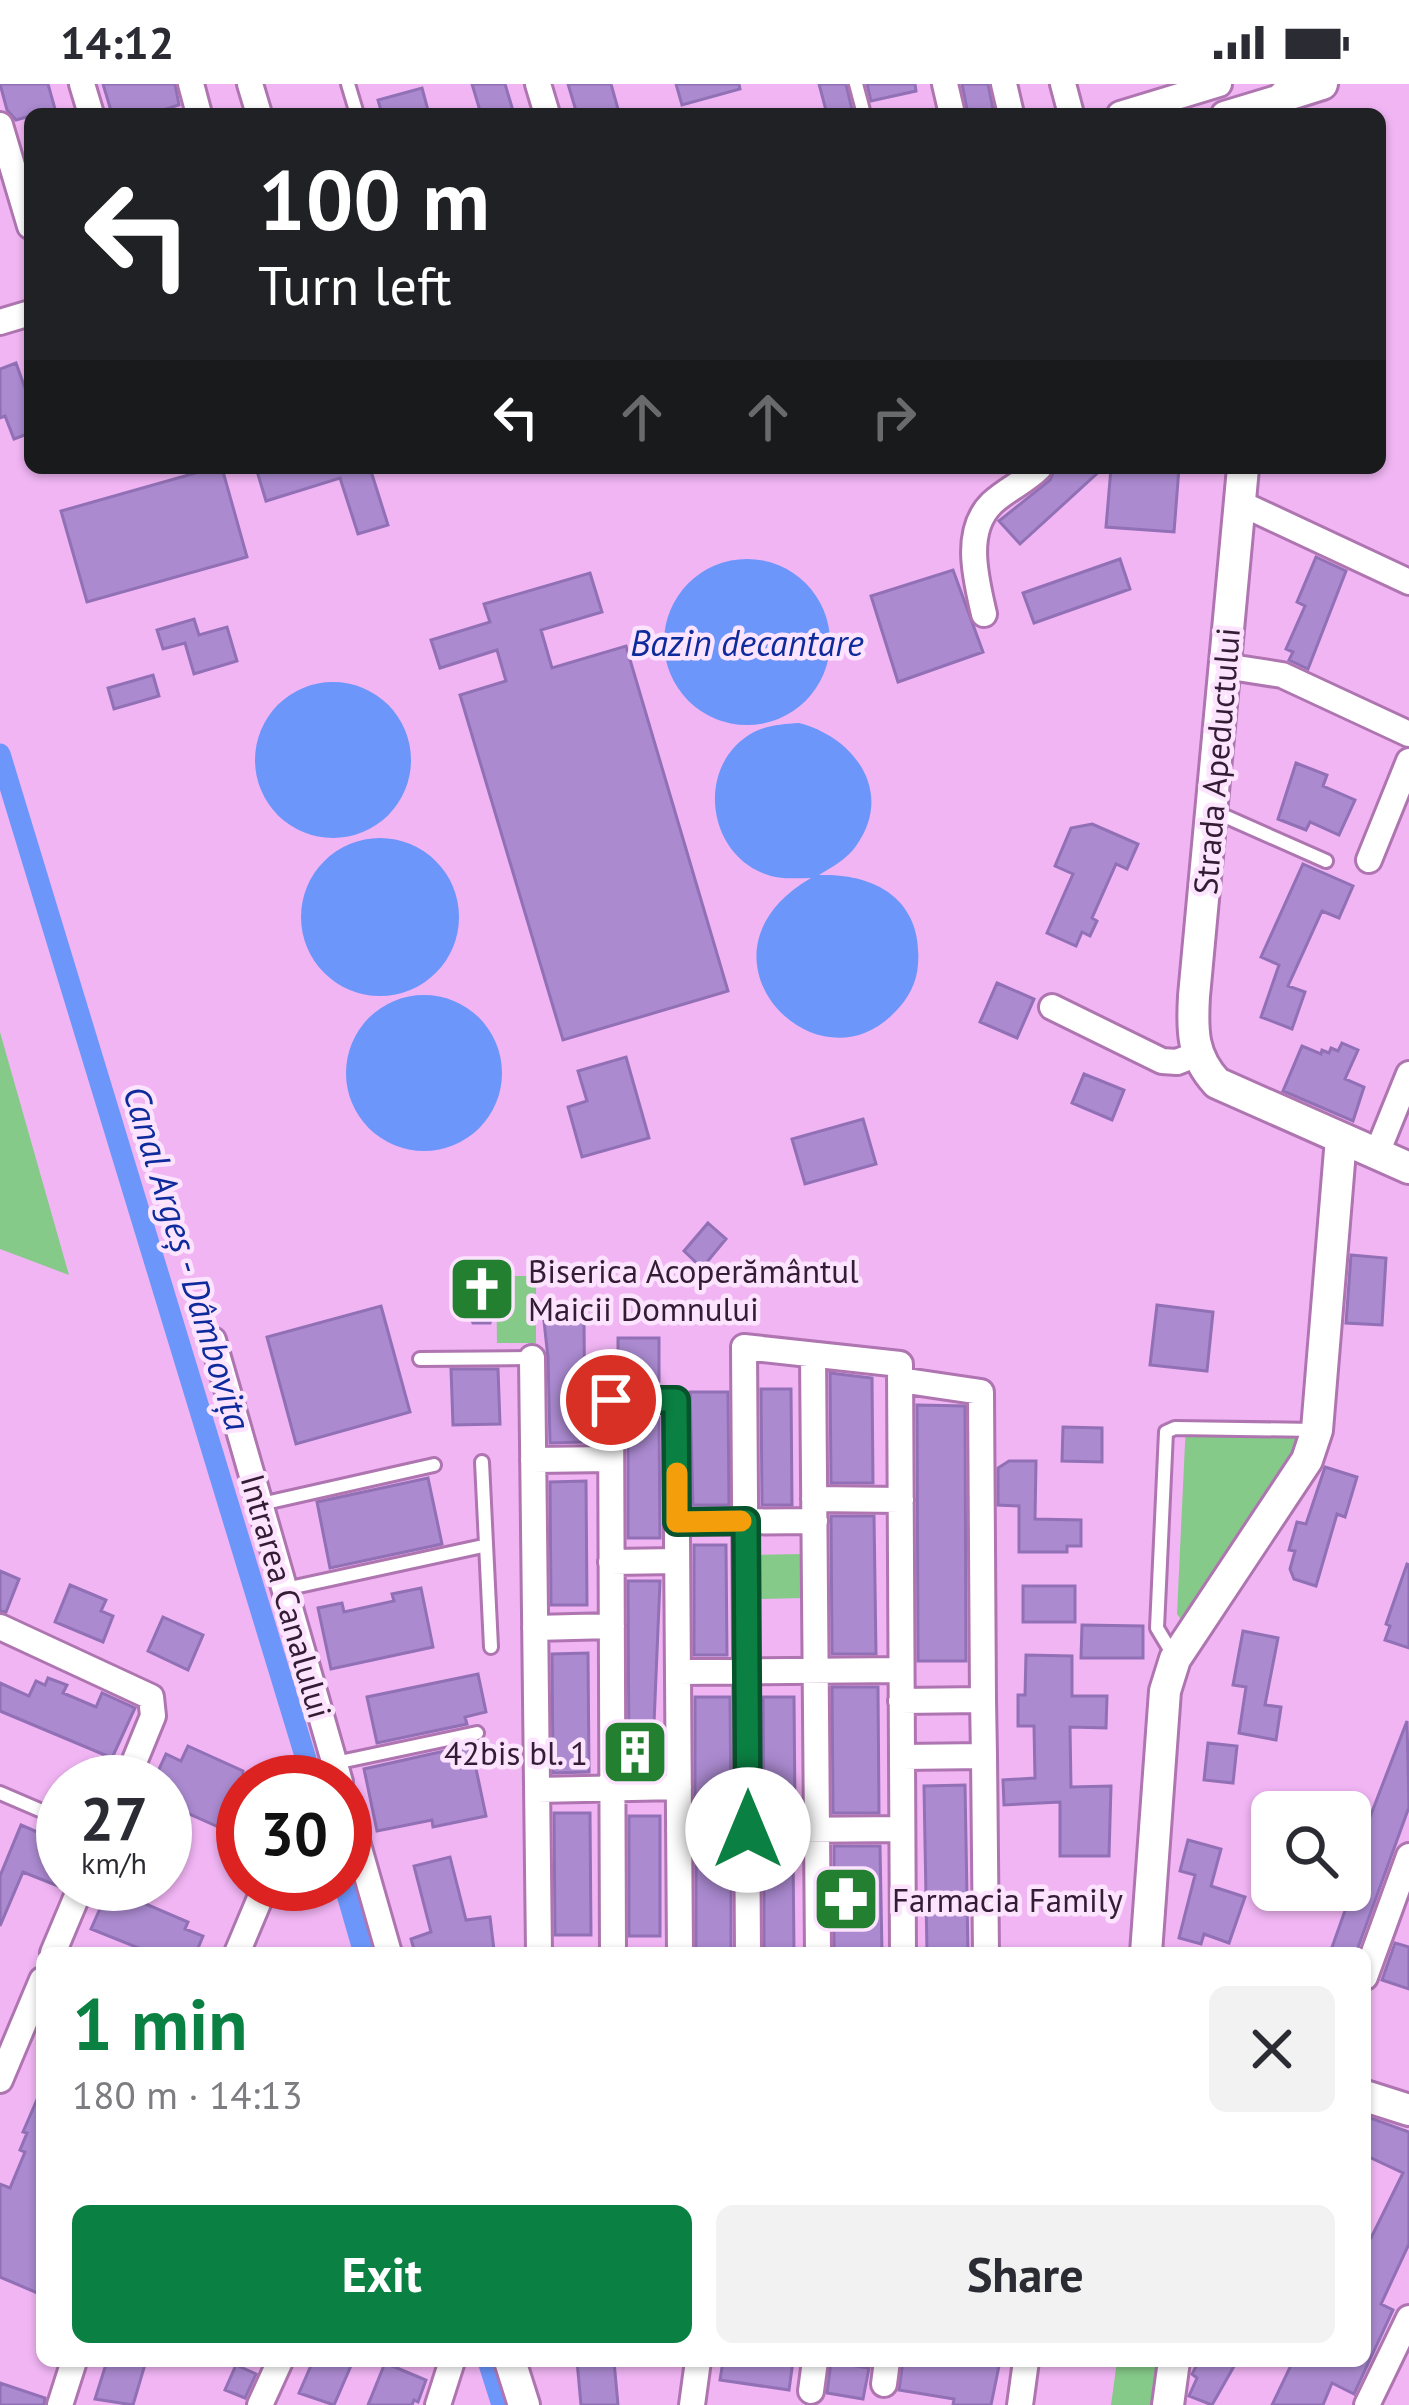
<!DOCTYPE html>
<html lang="en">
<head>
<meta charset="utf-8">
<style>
	body { margin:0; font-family:"PT Sans",sans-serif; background:#f2f2f3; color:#2b2b33; height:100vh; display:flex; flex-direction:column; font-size:45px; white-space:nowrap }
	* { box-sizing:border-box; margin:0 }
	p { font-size:39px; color:#7c7c81 }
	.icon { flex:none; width:66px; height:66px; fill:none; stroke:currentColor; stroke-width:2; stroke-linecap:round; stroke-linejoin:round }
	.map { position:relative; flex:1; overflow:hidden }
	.details { position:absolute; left:36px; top:1863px; width:1335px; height:420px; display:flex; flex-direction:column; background:#fff; border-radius:18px; box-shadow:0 3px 9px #0004 }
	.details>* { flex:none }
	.guide { position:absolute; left:24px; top:24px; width:1362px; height:366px; border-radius:18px; box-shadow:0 3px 9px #0004; background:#202124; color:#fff; overflow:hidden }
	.buttons { position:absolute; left:1251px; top:1707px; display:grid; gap:24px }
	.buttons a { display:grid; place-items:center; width:120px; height:120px; border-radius:18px; background:#fff; box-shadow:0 3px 9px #0004; font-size:60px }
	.speed { position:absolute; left:36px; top:1671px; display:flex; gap:24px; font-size:60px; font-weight:700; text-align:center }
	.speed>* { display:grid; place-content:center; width:156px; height:156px; border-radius:50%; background:#fff; box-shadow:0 3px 9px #0004; line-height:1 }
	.speed small { font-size:30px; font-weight:400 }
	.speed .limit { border:18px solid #d22; background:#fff; color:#111 }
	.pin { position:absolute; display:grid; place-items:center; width:102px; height:102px; color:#fff; margin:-51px; border:6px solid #fff; border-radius:50%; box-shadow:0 3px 12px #0007 }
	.me { position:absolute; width:132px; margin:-66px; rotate:0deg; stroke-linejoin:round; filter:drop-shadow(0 0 9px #0008) }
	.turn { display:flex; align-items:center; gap:42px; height:252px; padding:0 36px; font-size:54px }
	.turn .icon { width:156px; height:156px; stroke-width:2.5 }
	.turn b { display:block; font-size:84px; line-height:102px }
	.lanes { display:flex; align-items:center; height:114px; padding:0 36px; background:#0003; justify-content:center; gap:60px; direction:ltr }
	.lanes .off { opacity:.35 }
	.round { display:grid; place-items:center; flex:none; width:126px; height:126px; border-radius:18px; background:#f2f2f3 }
	.head { display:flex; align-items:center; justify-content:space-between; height:204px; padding:0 36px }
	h1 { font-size:72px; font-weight:800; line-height:90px; color:#0b8043 }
	.button { display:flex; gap:24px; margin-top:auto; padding:24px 36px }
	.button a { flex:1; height:138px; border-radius:18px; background:#0b8043; color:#fff; font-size:48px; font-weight:800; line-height:138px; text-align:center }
	.button a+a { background:#f2f2f3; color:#2b2b33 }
	.status { display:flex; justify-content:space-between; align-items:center; height:84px; padding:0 60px; background:#fff; direction:ltr }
	.status svg { height:33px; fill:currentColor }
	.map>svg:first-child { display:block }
</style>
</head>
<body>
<div class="status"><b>14:12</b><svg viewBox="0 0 49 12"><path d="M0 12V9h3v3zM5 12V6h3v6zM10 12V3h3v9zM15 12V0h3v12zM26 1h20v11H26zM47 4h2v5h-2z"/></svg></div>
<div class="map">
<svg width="1409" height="2321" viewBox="0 0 1409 2321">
	<rect width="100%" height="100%" fill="#f1b5f4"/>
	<path fill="#86ca89" d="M0,948L69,1191L0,1165Z
		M496,1192H536V1259H497Z
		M1186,1338L1309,1339L1300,1366L1183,1538L1177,1530Z
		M803,1470L804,1514L757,1515L756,1471Z
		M1117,2277H1167L1161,2321H1111Z"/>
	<path fill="#6c96fa" d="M664 558a83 83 0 1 1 166 0a83 83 0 1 1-166 0Z
		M255 676a78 78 0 1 1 156 0a78 78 0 1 1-156 0Z
		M799,639C854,653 895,708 856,762C846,776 832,783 819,791C876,789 923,816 918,880C917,899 908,915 895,928C816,1012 680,870 811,794C796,794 780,796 765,790C705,768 696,679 754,648C769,641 783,640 799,639Z
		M301 833a79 79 0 1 1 158 0a79 79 0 1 1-158 0Z
		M346 989a78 78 0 1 1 156 0a78 78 0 1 1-156 0Z"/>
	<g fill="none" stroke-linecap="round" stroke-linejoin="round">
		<path stroke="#6c96fa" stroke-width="21" d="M0,670L313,1698
			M344,1800L364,1869
			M488,2277L502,2321"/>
	</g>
	<path fill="#ab8ad0" stroke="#9170b5" stroke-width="3" d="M0,0H48L55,25L16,36L7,26Z
		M103,0H175L179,21L150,30H112Z
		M472,0H505L514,30H481Z
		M568,0H611L618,25L577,30Z
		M676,0H739L740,5L682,21Z
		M819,0H846L853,30H827Z
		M867,0H915L916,7L871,17Z
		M962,0H988L994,30H968Z
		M422,4L429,30H382L378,16Z
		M16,279L25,304L30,303V349L14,355L5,332L0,334V285Z
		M213,384H222L247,473L87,518L61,427Z
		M256,384H370L388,441L358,450L340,394L266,417Z
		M1055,384H1103L1020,460L999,437L1050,396Z
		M1111,384H1179L1174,448L1106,443Z
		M1316,473L1346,487L1308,585L1289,576L1293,568L1286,565L1305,522L1297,518Z
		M1120,475L1130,505L1034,539L1023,509Z
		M953,486L983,568L898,598L871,512Z
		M590,489L602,528L541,546L552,584L626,562L728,907L563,956L460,611L506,597L497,566L440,584L431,556L490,538L484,520Z
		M194,535L199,551L227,543L237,577L194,590L185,559L163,565L157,546Z
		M153,591L159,612L114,625L108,604Z
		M1296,679L1327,691L1323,702L1355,716L1339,751L1310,738L1306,746L1278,735Z
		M1092,740L1138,760L1127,785L1116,780L1092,834L1097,837L1090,852L1082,848L1076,862L1047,849L1073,790L1055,782L1071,744Z
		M1303,780L1353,802L1339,834L1322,827L1288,902L1305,908L1292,945L1261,933L1279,881L1261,873Z
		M997,899L1034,915L1017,954L980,938Z
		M1342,959L1358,966L1345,995L1364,1003L1353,1037L1283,1007L1302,962L1321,970L1322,966L1329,969L1331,964L1338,967Z
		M626,973L649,1054L582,1073L568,1023L587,1017L578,987Z
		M1084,990L1124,1006L1112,1036L1072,1019Z
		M863,1035L876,1080L805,1100L792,1055Z
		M708,1139L726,1155L702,1184L684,1167Z
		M1351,1171L1386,1174L1382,1241L1346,1239Z
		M474,1176L491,1177L490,1203L497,1217L490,1239H473L466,1220L474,1203Z
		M1157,1221L1213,1228L1207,1287L1150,1281Z
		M381,1222L410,1328L296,1360L267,1253Z
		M544,1237H584L585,1358L550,1359L548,1274Z
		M618,1254H659V1297H618Z
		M451,1285H498L500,1340L453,1341Z
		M830,1289L872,1294L873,1399H831Z
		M761,1305H791L792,1421H762Z
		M690,1308H728L729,1421H693Z
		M917,1321L965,1322L966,1577H918Z
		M628,1333H659L660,1454H628Z
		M1063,1343L1102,1344V1378L1062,1377Z
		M1009,1377H1036L1035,1435L1081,1436V1462H1067V1468H1019V1422L998,1421V1384Z
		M1325,1383L1357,1393L1345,1433L1337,1430L1316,1502L1294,1495L1290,1485L1295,1467L1289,1466L1297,1438L1306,1440Z
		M428,1394L442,1460L330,1484L317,1418Z
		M586,1397L587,1521H551L550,1398Z
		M831,1432H874L876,1570H832Z
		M694,1461H726L727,1571H694Z
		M1407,1480L1409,1481V1564L1385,1556L1390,1542L1386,1540Z
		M0,1487L19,1495L6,1528L0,1527Z
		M628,1497H660L652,1687L629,1688Z
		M70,1501L106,1516L101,1527L113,1532L103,1558L55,1538Z
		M1023,1502H1075V1538H1023Z
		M421,1504L433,1563L331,1585L318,1524L342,1519L344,1528L394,1517L392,1510Z
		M163,1533L203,1551L188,1586L148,1567Z
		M1082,1541L1143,1542V1574H1081Z
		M1243,1547L1278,1554L1265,1621L1281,1623L1276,1656L1239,1649L1246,1603L1233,1601Z
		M588,1569L589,1688L553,1689L552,1570Z
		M1026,1571L1072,1572V1612H1107L1106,1644L1070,1643L1071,1703L1111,1702L1109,1772H1060V1718L1004,1721L1003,1696L1035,1694L1034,1642H1018V1611H1025Z
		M478,1590L486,1628L465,1633L467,1640L377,1659L367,1613Z
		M48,1594L67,1601L63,1609L96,1623L102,1609L135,1624L112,1674L0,1627V1599L29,1612L36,1597L45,1601Z
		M832,1603H878L879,1729H833Z
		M695,1613H730L731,1730H695Z
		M763,1613H794L795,1729L764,1730Z
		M1407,1637L1409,1723L1356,1869H1330L1358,1790L1350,1785Z
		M1208,1659L1237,1662L1233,1699L1204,1696Z
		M471,1661L486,1732L433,1743L432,1736L377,1747L364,1685Z
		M188,1662L243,1687V1725L232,1749L167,1720L173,1707L165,1704V1698H153L166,1670L181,1677Z
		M965,1701L968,1869H927L924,1702Z
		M554,1729H590L591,1851H555Z
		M629,1732H660V1852H629Z
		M21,1741L63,1759V1788L58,1802L23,1788L0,1842V1792Z
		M1188,1756L1221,1765L1211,1802L1245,1813L1229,1859L1204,1850L1201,1860L1179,1854L1195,1791L1180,1787Z
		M834,1762H880L882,1869H834Z
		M764,1768H793L794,1869H764Z
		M696,1770H731V1869H696Z
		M450,1773L466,1836L490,1833L494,1866L415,1869L411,1855L431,1848L414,1782Z
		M111,1800H150L141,1818L188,1838L185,1845L203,1852L196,1869H151L91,1845Z
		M1395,1859L1409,1863V1905L1382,1896Z
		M42,2004V2211L0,2193V2100L10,2104L25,2068L20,2066L27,2049L23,2048Z
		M1365,2032L1409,2048V2160L1381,2220L1393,2226L1354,2310L1332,2299L1323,2321H1272L1293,2277H1365V2151L1371,2154L1403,2089L1365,2071Z
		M107,2277H146L133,2321L95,2315Z
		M313,2277H353L334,2321L299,2309Z
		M577,2277H614L618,2321H581Z
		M723,2277H793L789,2306L720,2296Z
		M903,2277H974L999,2282L991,2321H953L954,2315L899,2306Z
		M1199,2277H1237L1212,2321L1189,2312L1197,2294L1192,2290Z
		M831,2278L869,2284L863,2315L827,2309Z
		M385,2279L426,2296L418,2318L414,2316L412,2321H368Z
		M236,2281L256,2290L245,2314L225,2306Z
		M0,2299L45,2314L44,2321H0Z"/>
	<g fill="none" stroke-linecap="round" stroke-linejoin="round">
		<defs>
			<path id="service" d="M348,0L357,30
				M856,0L864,30
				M1213,727L1326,777
				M420,1275L532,1274
				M482,1378L491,1563
				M261,1420L434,1381
				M285,1505L483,1462
				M1175,1574L1157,1544L1166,1348L1175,1344L1316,1346
				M335,1679L477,1649
				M0,1709L63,1736"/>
			<path id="minor" d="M82,0L91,30
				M191,0L199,30
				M250,0L259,30
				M538,0L547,30
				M945,0L952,30
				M1004,0L1011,30
				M1063,0L1071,30
				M1120,30L1219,0
				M1224,30L1284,12
				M0,41L30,142
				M0,238L30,229
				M1240,419L1409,498
				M984,530C976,495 963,447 992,419C1007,405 1025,398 1039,384
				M1224,582L1282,591L1409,650
				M1369,776L1409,677
				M1052,923L1162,977L1177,978L1197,970
				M1377,1069L1409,990
				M213,1256L340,1698
				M813,1271L818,1869
				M532,1274L539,1869
				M900,1296L981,1308L983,1616L901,1617
				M533,1376L611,1375
				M814,1415L901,1416
				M677,1438L815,1437
				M611,1478L677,1477
				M0,1543L151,1613L153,1632L126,1698
				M535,1544L612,1542
				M678,1588L901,1586
				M983,1616L984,1672
				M902,1673L984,1672L986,1869
				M537,1706L679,1703
				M345,1715L389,1869
				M679,1747L902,1745
				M53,1869L82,1800
				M237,1869L266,1800
				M613,1869L611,1316H676L680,1869
				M748,1869L744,1263L900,1280L903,1869
				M1365,1893L1409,1772
				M0,1996L42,1896
				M884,2300L887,2277
				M811,2307L815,2277
				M60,2321L74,2277
				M260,2321L280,2277
				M438,2321L452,2277
				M692,2321L698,2277
				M1020,2321L1026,2277
				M1367,2321L1409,2234"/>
			<path id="tertiary" d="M1284,12L1322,0
				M1243,384L1194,912C1192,947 1192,972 1217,999L1409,1084
				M1146,1869L1165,1607L1175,1575L1307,1376L1317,1346L1341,1054
				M1365,2012L1409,2026
				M510,2277L524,2321
				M1168,2321L1174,2277"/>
		</defs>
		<use href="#service" stroke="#ae75b0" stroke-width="18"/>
		<use href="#minor" stroke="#ae75b0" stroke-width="30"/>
		<use href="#tertiary" stroke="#ae75b0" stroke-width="36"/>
		<use href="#service" stroke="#fff" stroke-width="12"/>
		<use href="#minor" stroke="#fff" stroke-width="24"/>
		<use href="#tertiary" stroke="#fff" stroke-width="30"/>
	</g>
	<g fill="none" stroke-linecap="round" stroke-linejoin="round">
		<defs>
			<path id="route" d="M611,1316H676L677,1438L746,1437L748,1746"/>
		</defs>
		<use href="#route" stroke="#07532c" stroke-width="30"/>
		<use href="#route" stroke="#0b8043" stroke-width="21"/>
		<path stroke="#f59e0b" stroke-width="21" d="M677,1389V1438L741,1437"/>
	</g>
	<defs>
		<symbol id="church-square" viewBox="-11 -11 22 22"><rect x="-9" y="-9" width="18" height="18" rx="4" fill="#238030" stroke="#fde4fe"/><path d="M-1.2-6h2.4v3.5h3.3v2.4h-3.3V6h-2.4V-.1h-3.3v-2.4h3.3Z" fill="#fff"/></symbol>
		<symbol id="building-square" viewBox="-11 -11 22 22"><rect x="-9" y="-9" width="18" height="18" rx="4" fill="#238030" stroke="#fde4fe"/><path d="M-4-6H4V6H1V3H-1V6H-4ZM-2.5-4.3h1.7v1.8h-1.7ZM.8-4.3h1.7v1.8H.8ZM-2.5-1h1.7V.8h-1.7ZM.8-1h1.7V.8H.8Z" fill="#fff"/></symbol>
		<symbol id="pharmacy-square" viewBox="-11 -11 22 22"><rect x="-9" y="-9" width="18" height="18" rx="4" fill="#238030" stroke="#fde4fe"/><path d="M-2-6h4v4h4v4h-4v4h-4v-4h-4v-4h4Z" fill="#fff"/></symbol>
	</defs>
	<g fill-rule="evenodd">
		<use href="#church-square" x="444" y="1167" width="76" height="76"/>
		<use href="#building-square" x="597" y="1630" width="76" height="76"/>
		<use href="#pharmacy-square" x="808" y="1777" width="76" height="76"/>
	</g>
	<g text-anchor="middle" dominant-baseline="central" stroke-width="9" stroke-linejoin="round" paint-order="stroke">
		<g font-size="33" fill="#331c34" stroke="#fde4fe">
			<text transform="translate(1216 677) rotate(-85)">Strada Apeductului</text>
			<text transform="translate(287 1512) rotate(74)">Intrarea Canalului</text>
		</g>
		<g font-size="33" fill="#331c34" stroke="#fde4fe" text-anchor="start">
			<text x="528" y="1186">Biserica Acoperământul<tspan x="528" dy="38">Maicii Domnului</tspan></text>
			<text x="588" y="1668" text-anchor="end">42bis bl. 1</text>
			<text x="892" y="1815">Farmacia Family</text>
		</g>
		<g font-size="36" font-style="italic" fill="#0e2b9c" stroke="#fde4fe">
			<text x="747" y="558">Bazin decantare</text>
			<text transform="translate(188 1174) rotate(73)">Canal Argeș - Dâmbovița</text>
		</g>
	</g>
</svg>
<div class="buttons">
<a><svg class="icon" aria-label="search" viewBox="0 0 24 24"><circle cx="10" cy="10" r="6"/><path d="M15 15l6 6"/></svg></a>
</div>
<div class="speed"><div>27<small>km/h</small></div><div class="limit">30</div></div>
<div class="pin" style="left:611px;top:1316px;background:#d93025"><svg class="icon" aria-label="arrive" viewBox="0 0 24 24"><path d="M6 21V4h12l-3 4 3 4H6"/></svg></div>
<svg class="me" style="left:748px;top:1746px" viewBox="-20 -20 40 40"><circle r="19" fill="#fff"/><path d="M0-13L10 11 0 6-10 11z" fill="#0b8043"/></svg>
<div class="guide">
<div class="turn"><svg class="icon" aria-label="left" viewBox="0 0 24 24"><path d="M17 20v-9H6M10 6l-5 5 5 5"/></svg><div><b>100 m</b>Turn left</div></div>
<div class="lanes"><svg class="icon" aria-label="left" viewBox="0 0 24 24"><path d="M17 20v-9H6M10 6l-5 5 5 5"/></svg><svg class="icon off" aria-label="ahead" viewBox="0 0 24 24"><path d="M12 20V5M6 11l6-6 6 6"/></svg><svg class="icon off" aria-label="ahead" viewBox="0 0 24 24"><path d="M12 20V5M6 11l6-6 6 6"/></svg><svg class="icon off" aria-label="right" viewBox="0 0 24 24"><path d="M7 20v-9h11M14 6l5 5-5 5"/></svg></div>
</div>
<section class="details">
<div class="head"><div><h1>1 min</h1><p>180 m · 14:13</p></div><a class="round"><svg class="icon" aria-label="close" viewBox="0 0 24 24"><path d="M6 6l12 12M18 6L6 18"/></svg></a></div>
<div class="button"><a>Exit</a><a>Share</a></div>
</section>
</div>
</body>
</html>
